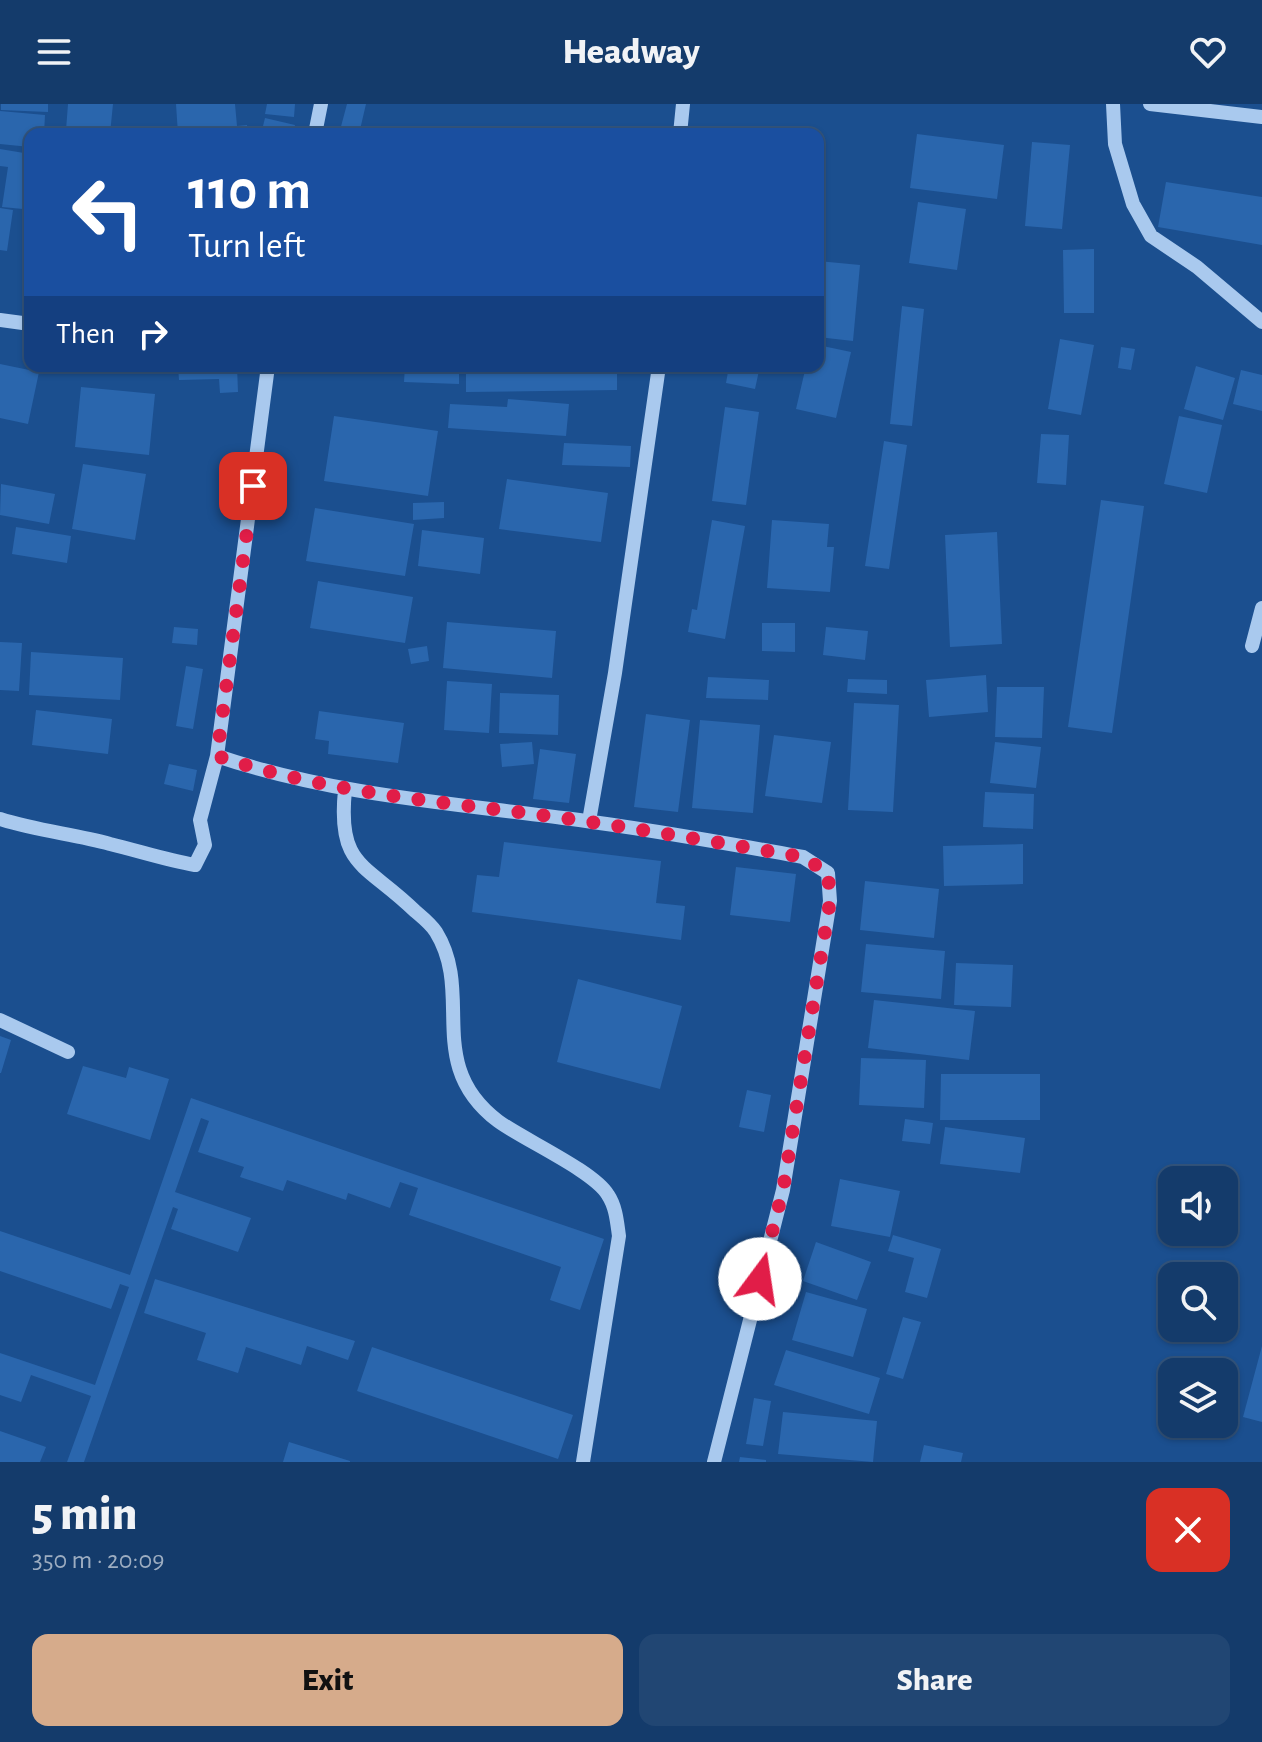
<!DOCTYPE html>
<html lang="en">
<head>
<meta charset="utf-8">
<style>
	body { margin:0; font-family:"Alegreya Sans",sans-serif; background:#214673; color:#f1f3f6; height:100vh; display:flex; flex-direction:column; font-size:30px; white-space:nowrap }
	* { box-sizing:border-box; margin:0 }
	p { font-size:26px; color:#9dadc1 }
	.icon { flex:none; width:44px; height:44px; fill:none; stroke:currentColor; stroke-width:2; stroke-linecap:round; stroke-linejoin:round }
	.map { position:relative; height:1358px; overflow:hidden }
	.sheet { display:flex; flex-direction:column; background:#143b6b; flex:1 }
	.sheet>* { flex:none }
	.guide { position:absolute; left:24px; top:24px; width:800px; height:244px; border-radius:16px; box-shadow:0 2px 6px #0004,0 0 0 2px #33557e; background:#1a4fa0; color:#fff; overflow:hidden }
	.fabs { position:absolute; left:1158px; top:1062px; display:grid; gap:16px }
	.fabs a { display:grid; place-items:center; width:80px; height:80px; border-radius:16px; background:#143b6b; box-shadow:0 2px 6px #0004,0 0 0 2px #33557e; font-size:40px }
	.pin { position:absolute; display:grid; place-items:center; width:68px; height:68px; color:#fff; margin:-34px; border-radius:16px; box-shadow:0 4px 12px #0006 }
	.me { position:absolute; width:88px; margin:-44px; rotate:14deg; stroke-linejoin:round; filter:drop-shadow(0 0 6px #0008) }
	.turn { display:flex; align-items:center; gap:28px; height:168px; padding:0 32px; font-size:36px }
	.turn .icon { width:104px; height:104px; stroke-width:2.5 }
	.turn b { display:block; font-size:56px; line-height:68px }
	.then { display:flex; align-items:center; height:76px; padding:0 32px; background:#0003; gap:16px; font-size:30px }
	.round { display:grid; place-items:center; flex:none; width:84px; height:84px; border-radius:16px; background:#214673 }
	.head { display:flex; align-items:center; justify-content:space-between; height:136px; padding:0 32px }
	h1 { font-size:48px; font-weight:800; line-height:60px }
	.action { display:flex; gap:16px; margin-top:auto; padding:16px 32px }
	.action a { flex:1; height:92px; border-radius:16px; background:#d6ab8b; color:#111; font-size:32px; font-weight:800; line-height:92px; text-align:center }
	.action a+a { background:#214673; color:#f1f3f6 }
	header { display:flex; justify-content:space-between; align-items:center; height:104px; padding:0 32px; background:#143b6b; font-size:36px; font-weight:800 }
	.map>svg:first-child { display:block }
</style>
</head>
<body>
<header><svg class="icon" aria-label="menu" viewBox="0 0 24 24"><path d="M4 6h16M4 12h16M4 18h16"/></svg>Headway<svg class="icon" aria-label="heart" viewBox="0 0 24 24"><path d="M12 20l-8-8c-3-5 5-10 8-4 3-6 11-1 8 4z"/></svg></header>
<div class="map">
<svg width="1262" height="1358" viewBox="0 0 1262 1358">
	<rect width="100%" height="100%" fill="#1b4f8f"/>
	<path fill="#2a66ad" d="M1,0H48V8L1,6Z
		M68,0H113L110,30L66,26Z
		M176,0H235L237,22L247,21V30H178Z
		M267,0H295L294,13L265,10Z
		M347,0H366L359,30H339Z
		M0,7L45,11L44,30H30V43L0,40Z
		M265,14L295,21L293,30H261Z
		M917,30L1004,41L997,95L910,84Z
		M1032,38L1070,41L1062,125L1025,122Z
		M0,45L30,50L23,105L2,103L8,63L0,62Z
		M1166,78L1262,93V141L1158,123Z
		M918,98L966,105L957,166L909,159Z
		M0,104L13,106L7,147L0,146Z
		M1094,145V209H1064L1063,146Z
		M818,157L860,161L853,237L818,233Z
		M902,202L924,205L912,322L890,320Z
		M1060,235L1094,241L1081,311L1048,305Z
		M818,241L851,248L836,314L796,305L806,262H818Z
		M1121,243L1135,245L1131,266L1118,264Z
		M0,260L39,268L28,320L0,314Z
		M178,262H237L238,288L220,289L219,275L179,276Z
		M405,262H459V280L404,278Z
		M466,262H617V286L466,288Z
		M729,262H760L755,285L726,279Z
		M1196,262L1235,274L1223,316L1184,305Z
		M1241,266L1262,271V307L1233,300Z
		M81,283L155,290L149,351L75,343Z
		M508,295L569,300L566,332L448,324L450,300L507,303Z
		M725,303L759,308L746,401L712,397Z
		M334,312L438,327L428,392L324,377Z
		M1179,312L1222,321L1207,389L1164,380Z
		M1041,330L1069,331L1066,381L1037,379Z
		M884,337L907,341L889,465L865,462Z
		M564,339L631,342L630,363L562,361Z
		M83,360L146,370L135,436L72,425Z
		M507,375L608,389L601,438L499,425Z
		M1,380L55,390L49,420L0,411Z
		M1101,396L1144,402L1112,629L1068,623Z
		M444,398V414L413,416V399Z
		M315,404L414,420L405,472L306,457Z
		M712,416L745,422L725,535L688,528L692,505L697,506Z
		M772,416L829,420L827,443H834L830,488L767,484Z
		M16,423L71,432L67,459L12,450Z
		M422,426L484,434L480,470L418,462Z
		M997,428L1002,540L950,543L945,431Z
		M318,477L413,493L405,539L310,524Z
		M447,518L556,527L552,574L443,564Z
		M762,519H795V548L762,547Z
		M174,523L198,525L197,541L172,539Z
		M826,523L868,527L865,556L823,551Z
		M0,538L22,539L19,587L0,586Z
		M427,542L429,557L411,560L408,545Z
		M31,548L123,554L120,596L29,591Z
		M186,562L203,565L193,625L176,622Z
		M986,571L988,608L929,613L926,576Z
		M708,573L769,576L768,596L706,594Z
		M848,575L887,576V590L847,588Z
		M447,577L492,580L489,629L444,626Z
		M997,583H1044L1042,634L995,633Z
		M500,589L559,591L558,631L499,629Z
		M854,599L899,601L893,708L848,706Z
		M36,606L112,615L108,650L32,641Z
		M319,607L404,619L398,659L328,650L329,637L315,635Z
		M646,610L690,616L678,708L634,703Z
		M700,616L760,621L753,709L692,704Z
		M774,631L831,638L822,699L765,692Z
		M532,638L534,660L502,663L500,640Z
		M995,638L1041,643L1036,684L990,679Z
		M540,645L576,650L569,699L533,695Z
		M169,660L197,666L193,687L164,680Z
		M985,688L1034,690L1033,725L983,723Z
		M504,738L661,757L656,799L685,802L681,836L472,808L477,771L499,773Z
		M1023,740V780L944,782L943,742Z
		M736,763L796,770L790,818L730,811Z
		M865,777L939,785L934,834L860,826Z
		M866,840L945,847L941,895L861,888Z
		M956,859L1013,861L1011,903L954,901Z
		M578,875L682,902L660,985L557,958Z
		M874,896L975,907L969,956L868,944Z
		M0,932L11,936L1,969H0Z
		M861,954L926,956L924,1004L859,1001Z
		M83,962L126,974L129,963L169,975L150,1036L67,1010Z
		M941,970H1040V1016H940Z
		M747,986L771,991L764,1028L739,1023Z
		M191,994L604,1135L580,1206L550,1196L561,1163L409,1111L418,1084L400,1078L390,1104L348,1089L346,1096L287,1076L283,1087L240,1073L244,1063L198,1048L209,1017L201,1014L175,1088L251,1114L238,1148L171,1125L178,1105L173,1103L84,1358H67L91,1292L31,1271L21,1298L0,1291V1249L95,1281L129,1183L120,1180L111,1205L0,1167V1127L130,1171Z
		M905,1015L933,1019L930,1040L902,1037Z
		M945,1023L1025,1034L1020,1069L940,1060Z
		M840,1075L900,1087L890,1133L831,1122Z
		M893,1131L941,1145L927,1194L905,1188L914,1154L888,1147Z
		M816,1138L871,1158L857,1196L803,1177Z
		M155,1175L355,1237L348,1256L307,1242L301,1261L246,1243L238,1269L197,1256L206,1229L144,1209Z
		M806,1188L867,1205L853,1253L792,1236Z
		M903,1213L921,1218L903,1275L886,1270Z
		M1262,1242V1318L1243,1313Z
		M372,1243L573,1311L558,1355L357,1287Z
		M786,1246L880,1274L869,1310L774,1281Z
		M754,1294L771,1297L763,1342L746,1340Z
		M783,1308L877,1317L873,1358L778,1350Z
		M0,1327L46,1343L40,1358H0Z
		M289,1338L350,1357V1358H283Z
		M924,1341L963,1349L961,1358H920Z
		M740,1353L766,1356V1358H739Z"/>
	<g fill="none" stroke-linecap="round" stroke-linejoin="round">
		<path stroke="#a9c9ee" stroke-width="14" d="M1113,0L1115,40L1133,100L1151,132L1197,163L1262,218
			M1150,0L1262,13
			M315,30L321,0
			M680,30L683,0
			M0,216L30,220
			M1252,542L1262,504
			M217,652C329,690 447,699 563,714C644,724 724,739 803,753L828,769L830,797L783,1086L714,1358
			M345,686C337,764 366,759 415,807C422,813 431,820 436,828C475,891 423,960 498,1017C522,1035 594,1067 608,1091C616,1103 617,1118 619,1132L583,1358
			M0,715C37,727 74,730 110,740C139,747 166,756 195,761L205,741L200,716L217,652L268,262
			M589,717L615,569L659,262
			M0,916L68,948"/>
	</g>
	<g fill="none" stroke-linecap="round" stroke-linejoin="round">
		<path stroke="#e11d48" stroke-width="14" stroke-dasharray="0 25.2" d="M253,382L217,652C320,687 426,696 533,710C624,722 714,738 803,753L828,769L830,797L783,1086L760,1175"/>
	</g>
</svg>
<div class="fabs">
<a><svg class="icon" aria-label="sound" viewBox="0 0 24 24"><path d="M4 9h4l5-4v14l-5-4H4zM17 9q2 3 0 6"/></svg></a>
<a><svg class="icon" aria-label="search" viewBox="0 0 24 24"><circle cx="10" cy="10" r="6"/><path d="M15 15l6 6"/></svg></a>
<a><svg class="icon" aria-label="layers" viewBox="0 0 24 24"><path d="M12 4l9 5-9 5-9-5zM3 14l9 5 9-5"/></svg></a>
</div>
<div class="pin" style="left:253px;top:382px;background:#d93025"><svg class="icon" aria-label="arrive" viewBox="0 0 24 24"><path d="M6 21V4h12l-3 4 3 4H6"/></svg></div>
<svg class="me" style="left:760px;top:1175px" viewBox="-20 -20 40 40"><circle r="19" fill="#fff"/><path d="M0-13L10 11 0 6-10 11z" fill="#e11d48"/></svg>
<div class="guide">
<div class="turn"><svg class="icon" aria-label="left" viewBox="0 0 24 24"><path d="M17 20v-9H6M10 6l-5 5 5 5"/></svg><div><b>110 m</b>Turn left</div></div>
<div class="then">Then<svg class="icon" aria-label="right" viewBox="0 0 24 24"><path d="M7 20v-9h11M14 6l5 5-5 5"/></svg></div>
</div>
</div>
<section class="sheet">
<div class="head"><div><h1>5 min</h1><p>350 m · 20:09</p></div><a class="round" style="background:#d93025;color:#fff"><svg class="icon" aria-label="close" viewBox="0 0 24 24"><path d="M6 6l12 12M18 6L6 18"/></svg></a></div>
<div class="action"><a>Exit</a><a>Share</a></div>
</section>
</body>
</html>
